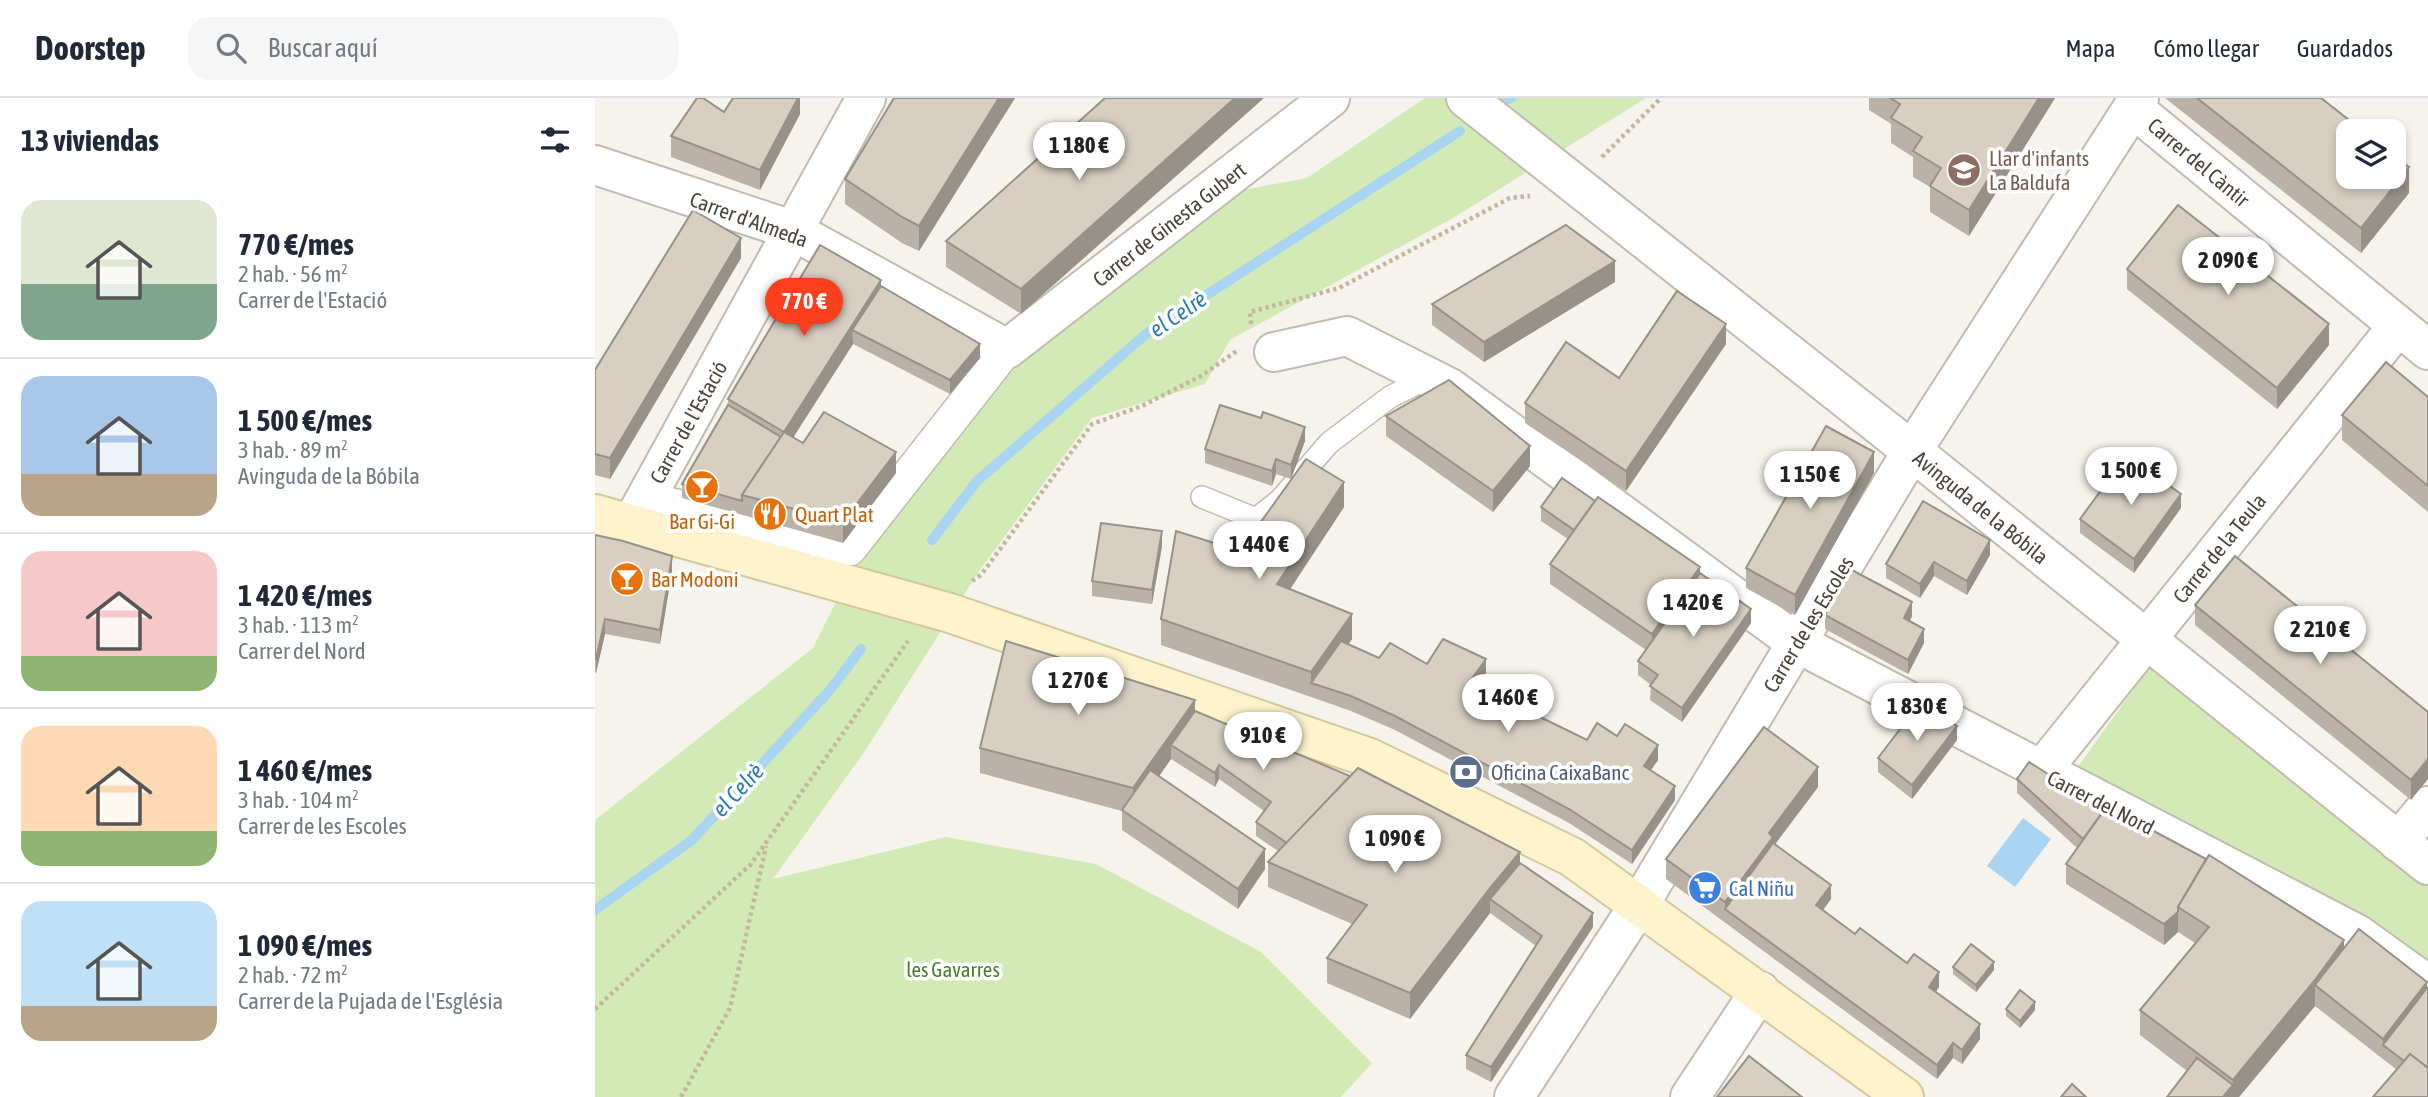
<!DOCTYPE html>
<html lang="es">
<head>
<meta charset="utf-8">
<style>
	:root { --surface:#fff; --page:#f6f6f7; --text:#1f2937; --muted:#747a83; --line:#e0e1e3; --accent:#fc3f1d }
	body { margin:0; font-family:"Asap Condensed",sans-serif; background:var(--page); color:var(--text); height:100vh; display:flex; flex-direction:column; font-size:26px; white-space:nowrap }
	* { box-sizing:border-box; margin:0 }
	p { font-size:23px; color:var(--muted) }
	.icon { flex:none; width:38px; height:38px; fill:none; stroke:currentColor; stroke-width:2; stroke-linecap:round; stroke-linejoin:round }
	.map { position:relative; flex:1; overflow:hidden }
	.side { display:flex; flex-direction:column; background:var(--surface); width:595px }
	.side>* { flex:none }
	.buttons { position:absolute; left:1741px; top:21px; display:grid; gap:14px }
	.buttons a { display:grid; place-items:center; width:70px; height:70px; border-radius:14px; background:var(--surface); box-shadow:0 4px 10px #0003; font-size:35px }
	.price { position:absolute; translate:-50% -60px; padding:0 16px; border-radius:24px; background:#fff; color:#222; font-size:23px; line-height:46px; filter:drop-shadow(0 2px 4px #0008) }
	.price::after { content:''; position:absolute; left:50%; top:42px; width:21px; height:16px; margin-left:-10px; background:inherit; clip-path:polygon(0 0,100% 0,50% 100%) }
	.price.active { background:var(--accent); color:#fff }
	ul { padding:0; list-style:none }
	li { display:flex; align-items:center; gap:21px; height:175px; padding:0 21px }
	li+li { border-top:2px solid var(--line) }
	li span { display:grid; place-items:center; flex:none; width:196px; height:140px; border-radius:21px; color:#555 }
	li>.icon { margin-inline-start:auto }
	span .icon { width:84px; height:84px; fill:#fffc; stroke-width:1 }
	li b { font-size:30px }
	h2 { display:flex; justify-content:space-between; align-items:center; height:84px; padding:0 21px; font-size:30px }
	header { display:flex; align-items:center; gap:42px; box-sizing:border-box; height:98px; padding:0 35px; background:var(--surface); border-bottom:2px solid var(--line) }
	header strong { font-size:33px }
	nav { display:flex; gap:38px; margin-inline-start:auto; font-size:24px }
	.search { width:490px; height:63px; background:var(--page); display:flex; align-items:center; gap:18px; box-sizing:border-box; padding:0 24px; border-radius:21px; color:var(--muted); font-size:26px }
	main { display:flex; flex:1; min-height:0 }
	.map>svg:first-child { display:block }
	.green { fill:#d2eab5 }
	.water { fill:#a9d4f2 }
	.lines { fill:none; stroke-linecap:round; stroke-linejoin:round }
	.stream { stroke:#a9d4f2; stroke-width:10 }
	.service-casing { stroke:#c2bbae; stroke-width:24 }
	.pedestrian-casing { stroke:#c2bbae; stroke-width:35 }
	.minor-casing { stroke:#c2bbae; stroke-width:42 }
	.secondary-casing { stroke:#d6c79b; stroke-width:42 }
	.path { stroke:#c4b79f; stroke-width:4.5; stroke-dasharray:3.5 3.5; stroke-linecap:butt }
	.service { stroke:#fff; stroke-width:21 }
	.pedestrian { stroke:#fff; stroke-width:32 }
	.minor { stroke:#fff; stroke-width:38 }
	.secondary { stroke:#fff3cd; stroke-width:38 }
	.wall { fill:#bab2a6 }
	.shaded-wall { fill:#979187 }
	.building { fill:#d8cfc1; stroke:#979187; stroke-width:2 }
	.labels { text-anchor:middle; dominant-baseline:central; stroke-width:7; stroke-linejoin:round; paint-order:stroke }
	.education-label { font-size:21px; fill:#785e54; stroke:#fff; text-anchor:start }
	.street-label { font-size:21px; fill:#4b4439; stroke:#fff }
	.food-label { font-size:21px; fill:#c56008; stroke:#fff; text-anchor:start }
	.service-label { font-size:21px; fill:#4e5e75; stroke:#fff; text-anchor:start }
	.shop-label { font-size:21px; fill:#366cbe; stroke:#fff; text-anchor:start }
	.park-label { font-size:21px; fill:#4a7f2a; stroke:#fff }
	.water-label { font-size:23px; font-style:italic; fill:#2e7ab2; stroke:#fff }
</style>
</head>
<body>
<header>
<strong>Doorstep</strong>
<div class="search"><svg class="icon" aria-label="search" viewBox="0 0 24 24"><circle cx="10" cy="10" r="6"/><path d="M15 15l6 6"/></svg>Buscar aquí</div>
<nav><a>Mapa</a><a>Cómo llegar</a><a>Guardados</a></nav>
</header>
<main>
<section class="side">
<h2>13 viviendas<svg class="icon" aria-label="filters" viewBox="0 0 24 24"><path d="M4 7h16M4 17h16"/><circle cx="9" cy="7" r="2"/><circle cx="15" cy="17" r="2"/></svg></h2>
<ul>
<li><span style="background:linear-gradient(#dfe7d0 60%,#7fa58c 0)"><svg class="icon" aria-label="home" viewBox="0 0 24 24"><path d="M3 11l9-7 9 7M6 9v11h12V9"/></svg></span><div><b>770 €/mes</b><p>2 hab. · 56 m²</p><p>Carrer de l'Estació</p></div></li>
<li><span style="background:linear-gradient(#a9c7e8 70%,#b9a48a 0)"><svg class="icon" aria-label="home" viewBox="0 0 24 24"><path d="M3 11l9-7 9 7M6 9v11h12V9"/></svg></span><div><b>1 500 €/mes</b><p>3 hab. · 89 m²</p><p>Avinguda de la Bóbila</p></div></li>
<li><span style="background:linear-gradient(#f6c9c9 75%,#8fb573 0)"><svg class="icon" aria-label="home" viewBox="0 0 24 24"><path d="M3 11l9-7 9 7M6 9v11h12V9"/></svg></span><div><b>1 420 €/mes</b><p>3 hab. · 113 m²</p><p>Carrer del Nord</p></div></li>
<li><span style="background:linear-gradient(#ffd9b3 75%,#8fb573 0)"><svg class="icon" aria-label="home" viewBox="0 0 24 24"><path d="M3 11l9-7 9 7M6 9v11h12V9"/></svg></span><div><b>1 460 €/mes</b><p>3 hab. · 104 m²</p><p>Carrer de les Escoles</p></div></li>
<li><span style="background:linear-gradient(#bfe0f5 75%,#b9a48a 0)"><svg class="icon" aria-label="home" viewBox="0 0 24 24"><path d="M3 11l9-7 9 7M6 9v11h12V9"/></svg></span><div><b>1 090 €/mes</b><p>2 hab. · 72 m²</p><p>Carrer de la Pujada de l'Església</p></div></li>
</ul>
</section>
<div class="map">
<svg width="1833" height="999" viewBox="0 0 1833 999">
	<rect width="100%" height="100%" fill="#f6f3ec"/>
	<!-- green -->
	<g class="green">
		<polygon points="830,0 1051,0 858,120 635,242 610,286 497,320 384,473 270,653 178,781 351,739 501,766 666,854 777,965 746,999 0,999 0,722 218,550 271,444 412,275 537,178 622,97 712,80"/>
		<polygon points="1555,568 1833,788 1833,868 1480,673"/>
	</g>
	<!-- water -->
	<polygon class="water" points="1428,720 1456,741 1420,789 1392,768"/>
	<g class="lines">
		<!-- stream -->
		<g class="stream">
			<polyline points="913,1 916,0"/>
			<polyline points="337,442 382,383 551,236 865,33"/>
			<polyline points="0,812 97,742 235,592 266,551"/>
		</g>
		<!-- service casing -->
		<g class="service-casing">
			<polyline id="service" points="607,399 661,421 685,402 734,345 795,299 835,279"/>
		</g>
		<!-- pedestrian casing -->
		<g class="pedestrian-casing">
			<polyline id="pedestrian" points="51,400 255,451 412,251"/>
		</g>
		<!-- minor casing -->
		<g class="minor-casing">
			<g id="minor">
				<polyline points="871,0 1317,353 1833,767"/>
				<polyline points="1538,10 1833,252"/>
				<polyline points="0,67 197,132 412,251 735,0"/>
				<polyline points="679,254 752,238 855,290 1202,545 1762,836 1833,887"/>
				<polyline points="36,427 271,0"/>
				<polyline points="1446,673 1803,228"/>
				<polyline points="1803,744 1833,708"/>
				<polyline points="919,999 1044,807 1317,353 1544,0"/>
				<polyline points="1095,999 1165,893"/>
			</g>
		</g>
		<!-- secondary casing -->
		<g class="secondary-casing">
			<polyline id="secondary" points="0,416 355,515 775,660 977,759 1309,999"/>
		</g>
		<!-- path -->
		<g class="path">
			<polyline points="1007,59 1066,0"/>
			<polyline points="656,226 655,214 744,190 915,100 935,98"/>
			<polyline points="377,483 386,477 497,326 547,308 606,278 643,252"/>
			<polyline points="0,911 156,766 313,543"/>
			<polyline points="86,999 135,910 171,748"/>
		</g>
		<!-- service -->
		<use href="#service" class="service"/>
		<!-- pedestrian -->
		<use href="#pedestrian" class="pedestrian"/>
		<!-- minor -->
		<use href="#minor" class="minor"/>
		<!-- secondary -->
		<use href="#secondary" class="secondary"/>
	</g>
	<!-- wall -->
	<g class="wall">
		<polygon points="205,0 205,16 165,92 76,59 76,38 129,14"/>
		<polygon points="299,0 420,0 324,153 307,145 250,106 250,81"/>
		<polygon points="510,0 426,216 351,169 351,143"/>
		<polygon points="1274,0 1460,0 1374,138 1335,114 1335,89 1318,79 1318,59 1296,45 1296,26 1274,12"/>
		<polygon points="1570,0 1726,0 1814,95 1766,155"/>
		<polygon points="146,160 15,381 0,377 0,272"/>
		<polygon points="1532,171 1734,247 1682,311 1532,191"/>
		<polygon points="1020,184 889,264 837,227 837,206"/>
		<polygon points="286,188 385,260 355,296 258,246 198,339 208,345 301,375 248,445 87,400 87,386 133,307 133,301"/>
		<polygon points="1131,246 1031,393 930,325 930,305 1024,280"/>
		<polygon points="1833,299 1833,414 1747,342 1747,317"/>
		<polygon points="791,318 935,368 898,414 791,338"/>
		<polygon points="710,343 696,381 681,376 677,388 610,365 610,351"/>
		<polygon points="1279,375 1200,517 1151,490 1151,470"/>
		<polygon points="1000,403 1105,475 1156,525 1087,624 1055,602 1056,587 1043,577 1043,563 1051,552 955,486 955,466 973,441 946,423 946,409"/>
		<polygon points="749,409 695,491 757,541 753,547 784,560 891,575 883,586 941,617 992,642 1022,638 1063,662 1056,672 1080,702 1037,766 974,725 800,632 756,613 716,599 566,547 566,521 645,453"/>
		<polygon points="1586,410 1539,475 1485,435 1485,421"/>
		<polygon points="0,437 77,473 65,546 10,536 1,575 0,575"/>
		<polygon points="567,448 557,506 497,498 497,483"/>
		<polygon points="1395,457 1372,497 1339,478 1325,500 1291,480 1291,466"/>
		<polygon points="1600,507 1833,614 1816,702 1600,527"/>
		<polygon points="1230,517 1317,518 1315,523 1329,545 1313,576 1230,531"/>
		<polygon points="600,613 925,765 998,829 896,984 871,971 871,957 941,848 895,815 815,921 732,885 732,860 757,826 673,789 673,764 683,753 661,738 661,724 669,713 624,681 620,689 576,661 564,678 670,771 643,811 527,732 527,713 385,675 385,650"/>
		<polygon points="1362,642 1317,701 1283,674 1283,660"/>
		<polygon points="1422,681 1509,712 1749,850 1832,890 1833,999 1802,972 1720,908 1644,999 1572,999 1592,973 1545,937 1545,912 1600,845 1583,834 1569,847 1471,786 1471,766 1482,750 1422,695"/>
		<polygon points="1223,689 1180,746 1236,801 1228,812 1260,836 1344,889 1341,894 1385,941 1367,966 1358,960 1342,981 1071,781 1071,761"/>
		<polygon points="1358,869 1399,872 1381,894 1358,876"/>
		<polygon points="1411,911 1440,912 1425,930 1411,918"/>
	</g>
	<!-- shaded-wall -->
	<g class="shaded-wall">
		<polygon points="203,0 205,0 205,16 165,92 165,72"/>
		<polygon points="404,0 420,0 324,153 324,128"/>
		<polygon points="640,0 669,0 426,216 426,191"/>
		<polygon points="1444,0 1460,0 1374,138 1374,112"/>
		<polygon points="1814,69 1814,95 1766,155 1766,130"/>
		<polygon points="146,140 146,160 15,381 15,360"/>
		<polygon points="1020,163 1020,184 889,264 889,244"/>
		<polygon points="286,182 286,203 257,232 258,246 189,354 189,334"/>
		<polygon points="1131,226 1131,246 1031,393 1031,373"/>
		<polygon points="1734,226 1734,247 1682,311 1682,290"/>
		<polygon points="385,246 385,260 355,296 355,282"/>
		<polygon points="710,329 710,343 696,381 696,367"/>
		<polygon points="935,348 935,368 898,414 898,393"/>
		<polygon points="301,354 301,375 248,445 248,424"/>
		<polygon points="1279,354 1279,375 1200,517 1200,497"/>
		<polygon points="681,361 681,376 677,388 677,373"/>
		<polygon points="749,384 749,409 682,511 682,486"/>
		<polygon points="1586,396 1586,410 1539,475 1539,461"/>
		<polygon points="567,433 567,448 557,506 557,492"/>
		<polygon points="1395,442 1395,457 1372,497 1372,483"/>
		<polygon points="77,458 77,473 65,546 65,532"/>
		<polygon points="1339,464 1339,478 1325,500 1325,486"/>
		<polygon points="1105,469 1105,490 1057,557 1057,536"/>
		<polygon points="1317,504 1317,518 1309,534 1309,520"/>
		<polygon points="1156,511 1156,525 1087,624 1087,610"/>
		<polygon points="757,516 757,541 724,588 716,585 716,574"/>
		<polygon points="10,521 10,536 1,575 1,561"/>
		<polygon points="1329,531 1329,545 1313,576 1313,562"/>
		<polygon points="891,561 891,575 876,596 876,582"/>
		<polygon points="600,602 600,627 576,647 576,661 538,716 538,690"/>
		<polygon points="1362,628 1362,642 1317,701 1317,687"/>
		<polygon points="1063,647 1063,662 1049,682 1049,668"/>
		<polygon points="1833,661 1833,681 1816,702 1816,682"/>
		<polygon points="624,667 624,681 620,689 620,675"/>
		<polygon points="1223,669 1223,689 1178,749 1130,811 1130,804 1174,735"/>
		<polygon points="1080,688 1080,702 1037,766 1037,752"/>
		<polygon points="670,751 670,771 643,811 643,791"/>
		<polygon points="925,754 925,780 895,801 895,815 815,921 815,895 895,790"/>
		<polygon points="1236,787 1236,801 1221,821 1221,807"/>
		<polygon points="1583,814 1583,834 1569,847 1569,826"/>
		<polygon points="998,815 998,829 896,984 896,969"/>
		<polygon points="1749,842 1749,867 1720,887 1720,908 1644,999 1638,999 1638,982"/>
		<polygon points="1399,864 1399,872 1381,894 1381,887"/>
		<polygon points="1344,874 1344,889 1334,903 1334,889"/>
		<polygon points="1832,884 1832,905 1788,947 1788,941"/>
		<polygon points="1440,904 1440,912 1425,930 1425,923"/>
		<polygon points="1385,926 1385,941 1367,966 1367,952"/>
		<polygon points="1358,945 1358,960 1342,981 1342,967"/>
		<polygon points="1638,987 1638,999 1628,999"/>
	</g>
	<!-- building -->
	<g class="building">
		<polygon points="102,0 108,0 129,14 138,0 203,0 165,72 76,38"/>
		<polygon points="299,0 404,0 324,128 307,119 250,81"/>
		<polygon points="510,0 640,0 426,191 351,143"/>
		<polygon points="1295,0 1444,0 1374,112 1335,88 1346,70 1318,53 1327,39 1296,20 1305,6"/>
		<polygon points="1602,0 1726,0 1768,33 1754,33 1754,79 1799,79 1799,58 1814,69 1766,130"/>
		<polygon points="1583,107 1734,226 1682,290 1532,171"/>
		<polygon points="98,112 146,140 15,360 0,356 0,272"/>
		<polygon points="971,127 1020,163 889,244 837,206"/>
		<polygon points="225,147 286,182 189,334 133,301"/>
		<polygon points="286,188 385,246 355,282 257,232"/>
		<polygon points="1082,193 1131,226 1031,373 930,305 971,244 1024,280"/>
		<polygon points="1791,264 1833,299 1833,388 1747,317"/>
		<polygon points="854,282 935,348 898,393 791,318"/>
		<polygon points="133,307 186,339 147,397 147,403 87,386"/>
		<polygon points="625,307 666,320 668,314 710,329 696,367 681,361 677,373 610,351"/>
		<polygon points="229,314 301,354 248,424 147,397 189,334 208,345"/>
		<polygon points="1231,328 1279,354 1200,497 1151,470"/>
		<polygon points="1532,357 1586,396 1539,461 1485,421"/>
		<polygon points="711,361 749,384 682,486 757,516 716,574 566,521 581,433 645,453"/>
		<polygon points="967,380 1000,403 979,432 946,409"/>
		<polygon points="1003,399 1105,469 1057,536 955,466"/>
		<polygon points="1328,403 1395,442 1372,483 1339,464 1325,486 1291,466"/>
		<polygon points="506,425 567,433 557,492 497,483"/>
		<polygon points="0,437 28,443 77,458 65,532 10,521 1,561 0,561"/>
		<polygon points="1640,458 1833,614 1833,661 1816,682 1600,507"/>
		<polygon points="1255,471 1317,504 1309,520 1329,531 1313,562 1230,517"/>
		<polygon points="1105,475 1156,511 1087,610 1055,588 1063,577 1043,563"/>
		<polygon points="848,541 891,561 876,582 941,617 992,642 1002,625 1022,638 1030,626 1063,647 1049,668 1080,688 1037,752 974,711 800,618 756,598 716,585 746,543 784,560 795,545 832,566"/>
		<polygon points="411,543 600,602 538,690 385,650"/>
		<polygon points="1325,605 1362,628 1317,687 1283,660"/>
		<polygon points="600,613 755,678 692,745 661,724 676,704 624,667 620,675 576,647"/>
		<polygon points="1169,629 1223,669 1174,735 1178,739 1130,804 1071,761"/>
		<polygon points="1434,664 1509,712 1488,741 1422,681"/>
		<polygon points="763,670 925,754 895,790 815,895 732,860 772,807 673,764"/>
		<polygon points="555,672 670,751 643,791 527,712"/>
		<polygon points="1512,708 1611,761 1583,809 1583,814 1569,826 1471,766"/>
		<polygon points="1178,745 1236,787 1221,807 1260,836 1265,830 1312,865 1319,856 1344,874 1334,889 1385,926 1367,952 1358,945 1342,967 1130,811"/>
		<polygon points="1614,757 1749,842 1720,882 1638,982 1545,912 1614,829 1583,809"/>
		<polygon points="925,765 998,815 896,969 871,957 947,838 895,801"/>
		<polygon points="1764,831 1832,884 1788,941 1720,887"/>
		<polygon points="1376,846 1399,864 1381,887 1358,869"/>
		<polygon points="1832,890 1833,891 1833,970 1815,956 1809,963 1788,947"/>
		<polygon points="1425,892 1440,904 1425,923 1411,911"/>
		<polygon points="1815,956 1833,970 1833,999 1778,999"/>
		<polygon points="1154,958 1207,999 1122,999"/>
		<polygon points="1602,960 1638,987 1628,999 1572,999"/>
		<polygon points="1477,986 1491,999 1466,999"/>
	</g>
	<!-- icons -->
	<defs>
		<g id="school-disc" transform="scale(1.75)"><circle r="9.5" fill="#8d6e63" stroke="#fff"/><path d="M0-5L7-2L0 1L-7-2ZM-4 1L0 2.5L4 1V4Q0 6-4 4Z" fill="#fff"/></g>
		<g id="bar-disc" transform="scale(1.75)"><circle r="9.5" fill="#e8710a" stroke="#fff"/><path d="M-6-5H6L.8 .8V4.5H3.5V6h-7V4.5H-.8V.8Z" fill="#fff"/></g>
		<g id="restaurant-disc" transform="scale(1.75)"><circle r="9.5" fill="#e8710a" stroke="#fff"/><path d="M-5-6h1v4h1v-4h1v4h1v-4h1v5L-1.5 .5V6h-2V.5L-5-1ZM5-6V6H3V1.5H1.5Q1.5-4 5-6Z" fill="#fff"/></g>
		<g id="bank-disc" transform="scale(1.75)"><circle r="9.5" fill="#5c6f8a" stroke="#fff"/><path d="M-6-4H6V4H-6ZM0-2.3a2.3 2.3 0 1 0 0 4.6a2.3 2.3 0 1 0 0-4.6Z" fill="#fff"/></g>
		<g id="supermarket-disc" transform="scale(1.75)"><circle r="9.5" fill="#3f7fe0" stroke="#fff"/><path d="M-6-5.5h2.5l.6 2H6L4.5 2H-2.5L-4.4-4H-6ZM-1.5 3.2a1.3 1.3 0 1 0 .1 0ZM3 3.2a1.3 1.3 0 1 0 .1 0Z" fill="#fff"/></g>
	</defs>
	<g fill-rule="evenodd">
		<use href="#school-disc" x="1369" y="72"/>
		<use href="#bar-disc" x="107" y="389"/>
		<use href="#restaurant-disc" x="175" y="416"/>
		<use href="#bar-disc" x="32" y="481"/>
		<use href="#bank-disc" x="871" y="674"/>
		<use href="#supermarket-disc" x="1110" y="790"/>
	</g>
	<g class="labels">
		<!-- education labels -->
		<g class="education-label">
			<text x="1394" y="60">Llar d'infants<tspan x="1394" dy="24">La Baldufa</tspan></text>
		</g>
		<!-- street labels -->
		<g class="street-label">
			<text transform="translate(1604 64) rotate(40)">Carrer del Càntir</text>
			<text transform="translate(154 121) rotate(20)">Carrer d'Almeda</text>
			<text transform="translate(574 126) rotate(-38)">Carrer de Ginesta Gubert</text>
			<text transform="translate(93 324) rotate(-61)">Carrer de l'Estació</text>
			<text transform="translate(1386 409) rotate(39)">Avinguda de la Bóbila</text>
			<text transform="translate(1624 450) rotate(-51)">Carrer de la Teula</text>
			<text transform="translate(1213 526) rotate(-59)">Carrer de les Escoles</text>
			<text transform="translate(1506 704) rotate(27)">Carrer del Nord</text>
		</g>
		<!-- food labels -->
		<g class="food-label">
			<text x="200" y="416">Quart Plat</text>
			<text x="107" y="423" text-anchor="middle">Bar Gi-Gi</text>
			<text x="56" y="481">Bar Modoni</text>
		</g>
		<!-- service labels -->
		<g class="service-label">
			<text x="896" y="674">Oficina CaixaBanc</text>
		</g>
		<!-- shop labels -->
		<g class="shop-label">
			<text x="1134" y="790">Cal Niñu</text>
		</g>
		<!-- park labels -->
		<g class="park-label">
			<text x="358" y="871">les Gavarres</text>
		</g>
		<!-- water labels -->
		<g class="water-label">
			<text transform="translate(583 216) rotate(-34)">el Celrè</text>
			<text transform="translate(143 692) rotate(-47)">el Celrè</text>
		</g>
	</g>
</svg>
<div class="buttons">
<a><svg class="icon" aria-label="layers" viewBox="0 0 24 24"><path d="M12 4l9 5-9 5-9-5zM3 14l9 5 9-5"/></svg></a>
</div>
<b class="price" style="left:484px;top:84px">1 180 €</b>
<b class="price" style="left:1633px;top:199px">2 090 €</b>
<b class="price active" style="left:209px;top:240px">770 €</b>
<b class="price" style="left:1536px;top:409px">1 500 €</b>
<b class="price" style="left:1215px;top:413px">1 150 €</b>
<b class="price" style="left:664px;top:483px">1 440 €</b>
<b class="price" style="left:1098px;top:541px">1 420 €</b>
<b class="price" style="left:1725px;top:568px">2 210 €</b>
<b class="price" style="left:483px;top:619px">1 270 €</b>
<b class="price" style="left:913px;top:636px">1 460 €</b>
<b class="price" style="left:1322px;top:645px">1 830 €</b>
<b class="price" style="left:668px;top:674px">910 €</b>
<b class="price" style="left:800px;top:777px">1 090 €</b>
</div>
</main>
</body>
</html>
